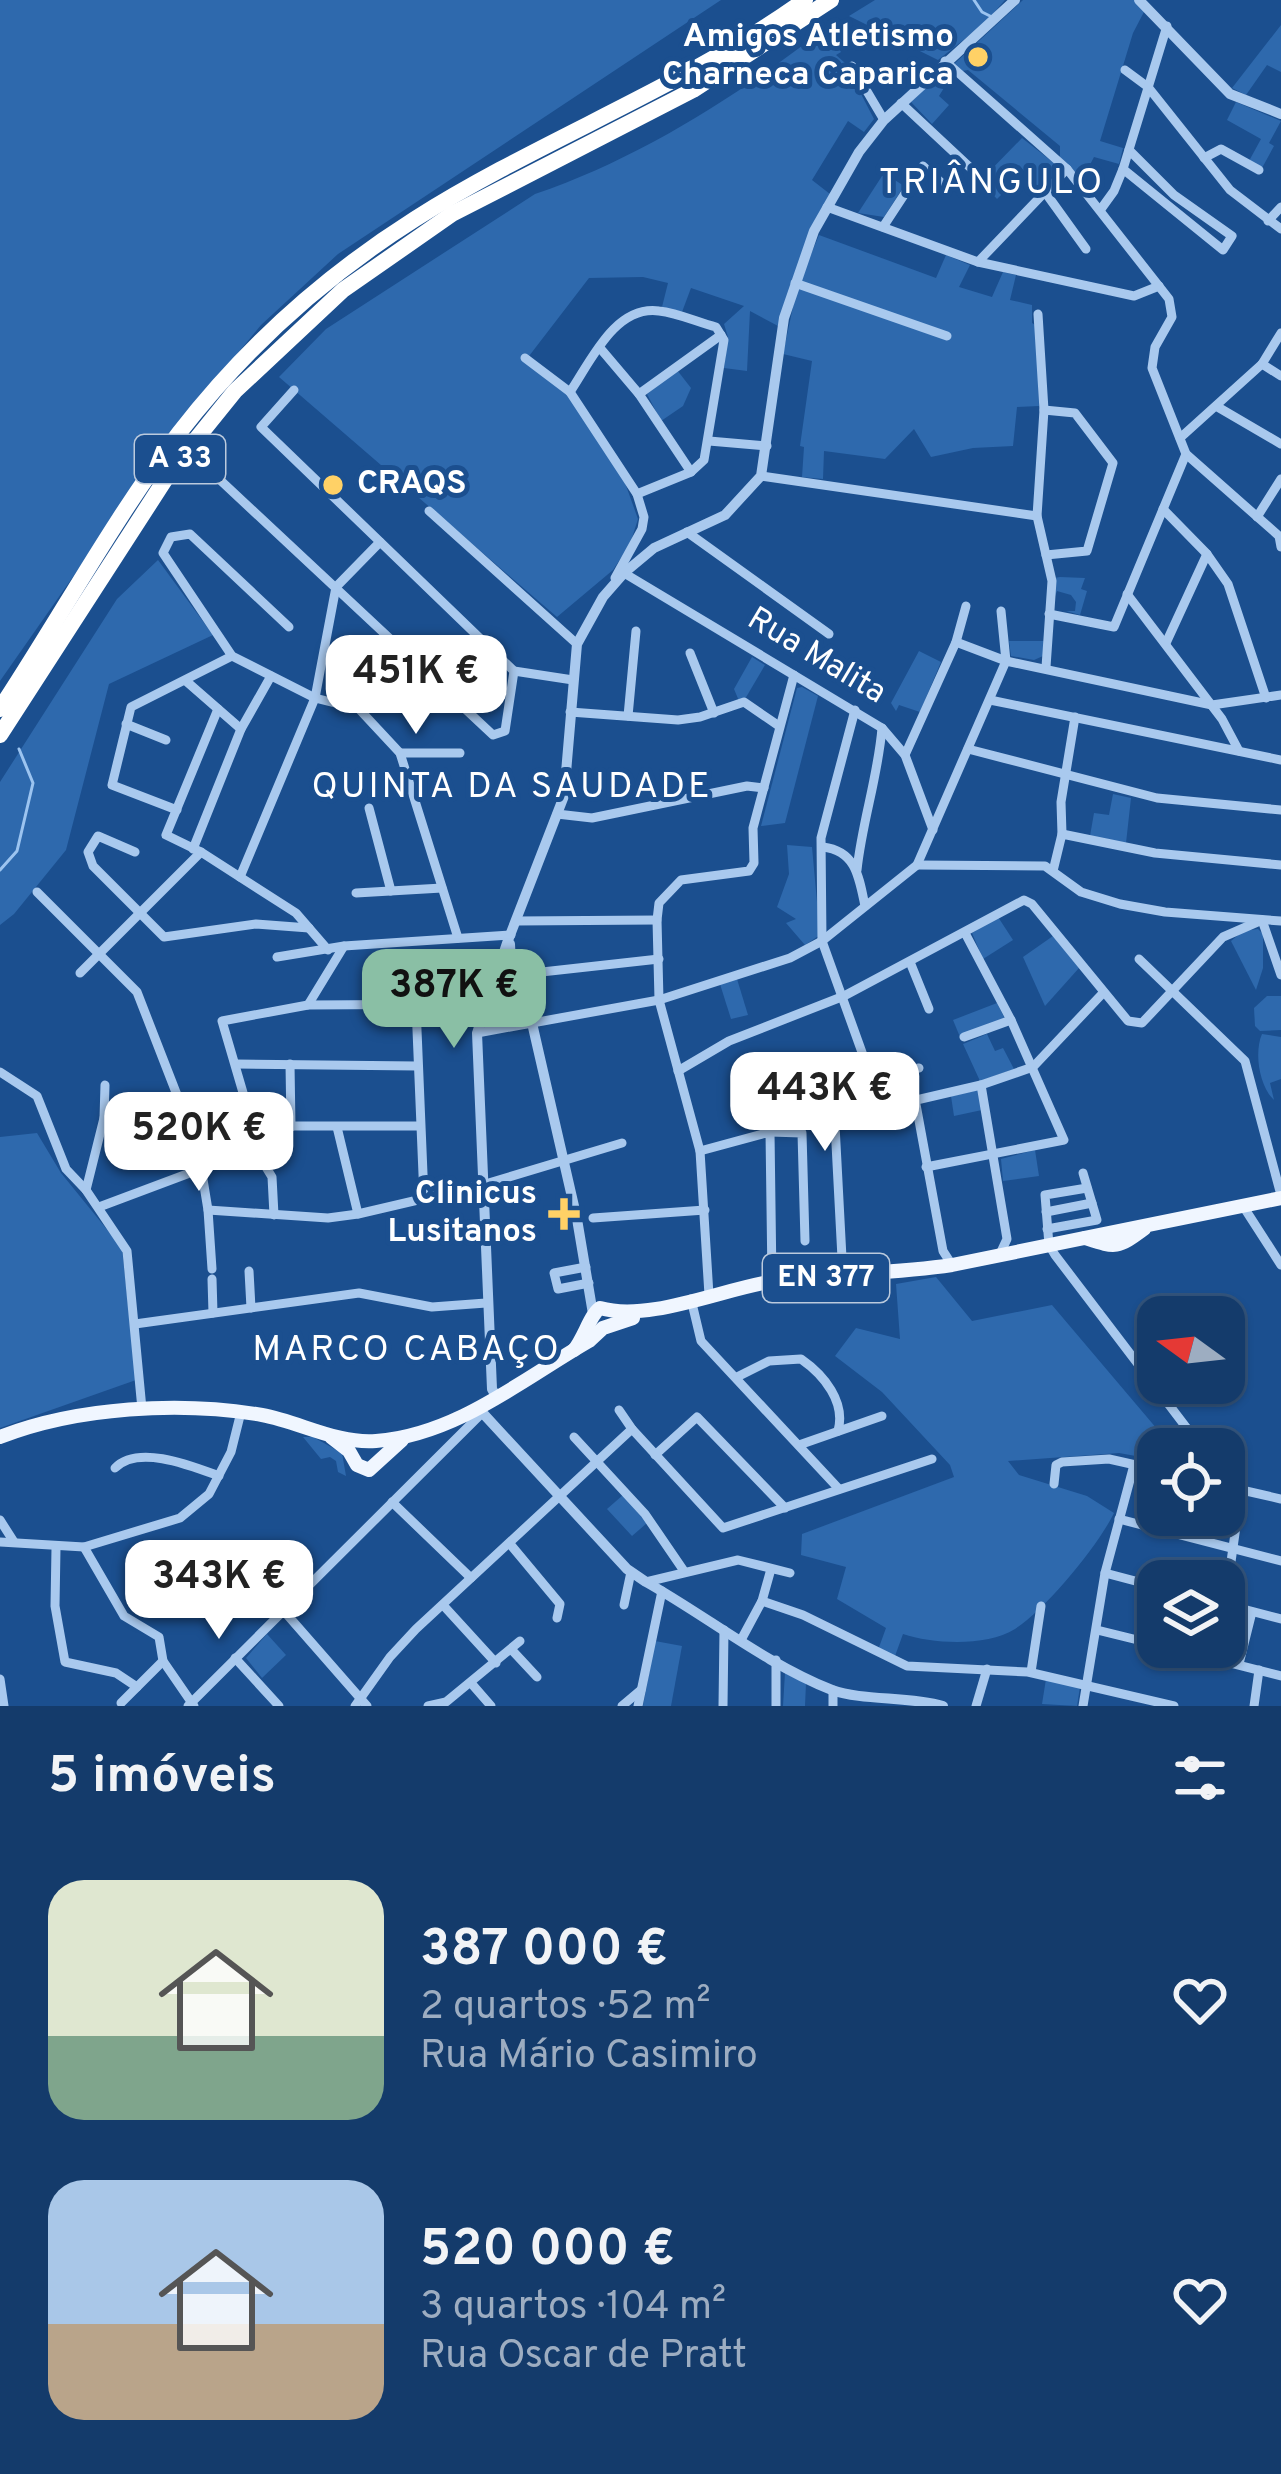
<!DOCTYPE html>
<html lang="pt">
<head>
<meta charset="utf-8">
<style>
	:root { --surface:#143b6b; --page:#214673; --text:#f1f3f6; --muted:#9dadc1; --line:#33557e; --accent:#8abfa5 }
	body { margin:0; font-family:Overpass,sans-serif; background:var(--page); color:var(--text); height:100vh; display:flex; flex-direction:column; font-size:45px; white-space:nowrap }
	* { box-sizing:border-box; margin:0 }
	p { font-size:39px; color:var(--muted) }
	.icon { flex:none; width:66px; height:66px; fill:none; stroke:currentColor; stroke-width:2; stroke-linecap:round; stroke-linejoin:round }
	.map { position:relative; height:1706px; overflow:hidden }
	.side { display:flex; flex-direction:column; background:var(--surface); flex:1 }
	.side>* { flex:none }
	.needle { width:78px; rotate:285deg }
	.controls { position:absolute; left:1137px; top:1296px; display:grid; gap:24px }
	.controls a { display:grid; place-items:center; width:108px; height:108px; border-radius:24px; background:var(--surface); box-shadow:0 3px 9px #0004,0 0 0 3px var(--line); font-size:60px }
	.price { position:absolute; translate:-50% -102px; padding:0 27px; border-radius:24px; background:#fff; color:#222; font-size:39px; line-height:78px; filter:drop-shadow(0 3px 6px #0008) }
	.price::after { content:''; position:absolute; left:50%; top:72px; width:36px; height:27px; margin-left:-18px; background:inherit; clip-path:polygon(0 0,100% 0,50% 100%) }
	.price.on { background:var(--accent); color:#111 }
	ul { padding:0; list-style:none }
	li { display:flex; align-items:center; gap:36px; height:300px; padding:0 48px }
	li span { display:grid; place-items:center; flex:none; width:336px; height:240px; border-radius:36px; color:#555 }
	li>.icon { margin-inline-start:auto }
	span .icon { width:144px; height:144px; fill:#fffc; stroke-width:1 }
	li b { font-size:51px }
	h2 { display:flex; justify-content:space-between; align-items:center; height:144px; padding:0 48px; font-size:51px }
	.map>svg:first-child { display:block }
	.green { fill:#2e69ad }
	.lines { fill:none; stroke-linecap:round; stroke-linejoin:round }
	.stream { stroke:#9cc4f0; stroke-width:3 }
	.minor { stroke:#a9c9ee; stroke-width:9 }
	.tertiary { stroke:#a9c9ee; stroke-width:10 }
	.primary { stroke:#f0f6ff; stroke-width:14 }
	.motorway { stroke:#fff; stroke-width:16 }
	.poi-dot { fill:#ffd166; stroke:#1b4f8f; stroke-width:4.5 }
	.labels { text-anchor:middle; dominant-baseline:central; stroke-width:10; stroke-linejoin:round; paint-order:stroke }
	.shield { fill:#1b4f8f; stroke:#bbcadd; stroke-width:3 }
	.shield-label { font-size:30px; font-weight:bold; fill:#fff }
	.poi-label { font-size:33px; font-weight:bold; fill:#fff; stroke:#1b4f8f; text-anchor:end }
	.street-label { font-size:33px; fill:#fff; stroke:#1b4f8f }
	.neighbourhood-label { font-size:36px; letter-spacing:3px; fill:#fff; stroke:#1b4f8f }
</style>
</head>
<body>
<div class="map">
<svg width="1281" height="1706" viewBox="0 0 1281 1706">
	<rect width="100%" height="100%" fill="#1b4f8f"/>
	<!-- green -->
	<g class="green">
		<polygon points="0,0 721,0 338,254 261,325 182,421 0,681"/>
		<polygon points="875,0 1005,0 985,23 938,60 849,16"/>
		<polygon points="1023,0 1134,0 1145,10 1133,33 1100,141 1123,148 1119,164 1094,157 1082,180 1079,178 1060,158 1060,146 968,70 962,71 954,64"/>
		<polygon points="1281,25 1281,72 1267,65 1246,95 1232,88"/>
		<path d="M826,28L841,52L836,55L845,63L874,119L864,132L848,121L812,180L830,194L778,326L750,311L747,371L724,368L728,337L724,324L744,306L691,288L682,312L662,307L668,283L643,277L589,278L526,360L567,392L624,480L638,519L630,544L613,570L557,617L279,377L326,329L535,194C641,158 738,95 826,28Z"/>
		<polygon points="948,72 955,79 947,83 939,96 949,105 932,124 911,102 939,74"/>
		<polygon points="1236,102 1281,121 1269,143 1274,146 1262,168 1249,161 1261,139 1227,120"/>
		<polygon points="1022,138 1054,163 1057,171 1040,191 1019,165 1015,170 1020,176 997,199 980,181"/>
		<polygon points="884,173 904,186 884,217 858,213"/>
		<polygon points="819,235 936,278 946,255 970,265 959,287 992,297 1003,272 1016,275 1010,300 1032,305 1032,323 1037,326 1039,406 1017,407 1013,446 973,448 931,457 914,429 885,459 824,451 823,479 802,477 804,447 800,446 812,361 783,354 797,288"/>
		<polygon points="677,370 691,388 683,406 661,421 647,394"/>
		<polygon points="158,560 213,635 109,684 66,850 14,914 0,925 0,782 117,599"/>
		<polygon points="1060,577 1085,578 1081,589 1087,591 1080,615 1066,611 1075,611 1076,602 1071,595 1057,591 1054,599 1054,578"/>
		<polygon points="1009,641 1044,641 1043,656 1034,660 1011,656"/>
		<polygon points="919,651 941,662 920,712 899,705 896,711 891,703"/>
		<polygon points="752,657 765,665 745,699 739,701 734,689"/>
		<polygon points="802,687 818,696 785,823 761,826 797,688"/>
		<polygon points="1113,794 1131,798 1126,843 1090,836 1094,813 1109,815"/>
		<polygon points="787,845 812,847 820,935 805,945 786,923 796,919 777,907 789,874"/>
		<polygon points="998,917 1013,940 983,959 972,933"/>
		<polygon points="1258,929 1263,934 1263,968 1256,990 1231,941 1243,931"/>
		<polygon points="1053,936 1079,968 1045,1006 1023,957"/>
		<polygon points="737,979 748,1015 731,1019 720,984"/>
		<polygon points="1267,996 1281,996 1281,1030 1260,1031 1255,1026 1254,1008"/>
		<polygon points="997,1003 1005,1019 960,1037 953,1020"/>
		<polygon points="987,1034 995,1051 1003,1048 1014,1069 980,1081 963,1044"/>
		<path d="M1262,1034L1281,1037V1079L1270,1083L1274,1100C1259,1086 1254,1052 1262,1034Z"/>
		<polygon points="978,1090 982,1110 954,1116 951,1096"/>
		<polygon points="37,1133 61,1173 122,1248 136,1380 0,1428 0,1137"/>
		<polygon points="1035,1150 1039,1176 1003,1181 1001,1159"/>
		<path d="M936,1277L972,1321L1052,1305L1174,1449H1158V1460L1119,1453L1008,1461L1019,1475L1087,1496L1114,1513C1098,1546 1046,1609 1015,1629C986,1647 933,1644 903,1634L895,1656L878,1650L886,1628L837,1599L846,1567L801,1555L802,1534L954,1477L950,1465L882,1392L835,1356L856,1328L900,1339L896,1284Z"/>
		<polygon points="303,1437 313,1437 342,1453 346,1476 338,1472 336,1461 330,1457 321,1459"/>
		<polygon points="623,1495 647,1523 632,1536 607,1509"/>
		<polygon points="267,1634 286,1655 262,1678 246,1658"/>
		<polygon points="655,1641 682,1646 671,1706 643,1706"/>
		<polygon points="785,1673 806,1683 805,1706 783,1706"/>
		<polygon points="1046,1679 1080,1687 1077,1706 1042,1704"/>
	</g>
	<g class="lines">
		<!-- stream -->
		<g class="stream">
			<polyline points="974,0 982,12 990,16"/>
			<polyline points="0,870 17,851 33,783 19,749"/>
		</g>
		<!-- minor -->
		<g class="minor">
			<polyline points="945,61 1067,169 1169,299 1172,317 1155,347 1152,368 1186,454 1279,536 1281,547"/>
			<polyline points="852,66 884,120"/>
			<polyline points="1125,70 1148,87 1230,190 1281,229"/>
			<polyline points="901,103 976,173"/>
			<polyline points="1204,158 1221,149 1259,170"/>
			<polyline points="1123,169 1223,250 1232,236 1174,195 1129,150"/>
			<polyline points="1045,192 1086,249"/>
			<polyline points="827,207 978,262 1134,296 1159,286"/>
			<polyline points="1101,209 1114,191 1123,169 1167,26"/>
			<polyline points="1268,221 1281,207"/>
			<polyline points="883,227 923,166 945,186"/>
			<polyline points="978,262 1067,169"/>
			<polyline points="795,283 947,336"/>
			<polyline points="1038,314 1044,410 1037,516 1052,581 1046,667"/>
			<polyline points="600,348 639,394 691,472"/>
			<polyline points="525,358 570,392 637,494 644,517 642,529 615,578"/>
			<polyline points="1262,364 1281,376"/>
			<polyline points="294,390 261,427 514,671 573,680"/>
			<path d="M570,392C591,361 615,305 659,311C678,313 697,322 716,327L724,340L704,460L691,472L637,494"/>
			<polyline points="639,394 721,335"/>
			<polyline points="1216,406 1281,444"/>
			<polyline points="1044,410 1075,413 1113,463 1087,551 1046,555"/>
			<polyline points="1180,438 1262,364 1281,333"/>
			<polyline points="709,441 767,446"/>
			<polyline points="761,476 1037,516"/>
			<polyline points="219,479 493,735 505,731 514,671"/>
			<polyline points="1163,509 1207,554 1228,584 1266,698"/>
			<polyline points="429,511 577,644"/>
			<polyline points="1257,517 1281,479"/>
			<polyline points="687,532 829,634"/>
			<polyline points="624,573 882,728 905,755 933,830"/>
			<polyline points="1127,594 1222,719 1239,751"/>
			<polyline points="1049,614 1114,627 1186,454"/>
			<polyline points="289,627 190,534 171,537 163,553 232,656 315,698 359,709 400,753 458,938"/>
			<polyline points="956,642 1006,661 1212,705 1281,695"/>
			<polyline points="1166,643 1207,554"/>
			<polyline points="690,653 714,713"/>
			<polyline points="186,681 241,729"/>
			<polyline points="990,700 1281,760"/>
			<polyline points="218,709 166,835 201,852 296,913 328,950"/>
			<polyline points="855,710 821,838 822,941 882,1108"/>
			<polyline points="570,712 678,720 700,717 744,702 779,726"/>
			<polyline points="628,716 636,631"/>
			<polyline points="126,724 166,740"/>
			<polyline points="968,749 1157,798 1281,810"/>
			<polyline points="400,753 460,753"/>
			<polyline points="905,755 956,642 966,606"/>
			<polyline points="369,808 391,891"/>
			<polyline points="177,810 112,785 131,707 232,656"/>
			<polyline points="557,814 592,818 747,786 764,788"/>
			<polyline points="1062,834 1061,802 1075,717"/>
			<path d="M823,847C856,851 859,877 865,906"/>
			<polyline points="193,849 241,729 271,676"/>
			<polyline points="135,852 98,836 88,852 93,866 164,937 256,924 309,928"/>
			<polyline points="917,865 1045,866 1081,892 1120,904 1165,912 1281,921"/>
			<path d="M857,870C862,822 878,777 882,728"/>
			<polyline points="1053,871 1062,834 1155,853 1281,865"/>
			<polyline points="240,877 315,698 336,587 380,542"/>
			<polyline points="37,892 137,992 198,1149 208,1210 212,1269"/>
			<polyline points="356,893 442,888"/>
			<polyline points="516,921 657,920"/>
			<polyline points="277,957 344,946 511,935"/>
			<polyline points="1139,959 1245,1061 1281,1195"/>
			<polyline points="910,962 929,1009"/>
			<polyline points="80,973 201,852"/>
			<polyline points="496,977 659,959"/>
			<polyline points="308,1005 344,946"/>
			<polyline points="416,1006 424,1198"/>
			<polyline points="477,1033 659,1000 790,958 822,941 917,865 1006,661 1001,611"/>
			<polyline points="964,1037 1011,1020"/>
			<polyline points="236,1064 417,1066"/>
			<polyline points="290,1064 291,1127"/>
			<polyline points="678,1071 729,1041 844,996 1024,900 1032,904 1128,1021 1142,1023 1223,937 1262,920 1281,975"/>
			<polyline points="0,1072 37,1096 66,1169 86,1190 127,1251 142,1409"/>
			<polyline points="872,1078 919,1068"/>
			<polyline points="981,1085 1007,1239 1000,1254"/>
			<polyline points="753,1088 868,1066"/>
			<polyline points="244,1096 222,1021 308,1005 487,1004"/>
			<polyline points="915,1099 943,1251 952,1265"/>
			<polyline points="104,1118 185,1118"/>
			<polyline points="337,1127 358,1214"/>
			<polyline points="770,1132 802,1133 805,1241"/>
			<polyline points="250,1141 272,1177 274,1215"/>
			<polyline points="700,1151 770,1132 772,1281"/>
			<polyline points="926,1167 1064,1140 1011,1020 965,933"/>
			<polyline points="1087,1188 1045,1195 1049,1245 1055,1255 1192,1435 1195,1449"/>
			<polyline points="86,1190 104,1118 105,1085"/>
			<polyline points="1243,1206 1281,1265"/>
			<polyline points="99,1207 203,1168 275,1126 418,1126"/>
			<polyline points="208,1210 328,1218 358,1214 482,1185 622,1143"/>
			<polyline points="1046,1212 1092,1203"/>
			<polyline points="593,1218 705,1210"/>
			<polyline points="1047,1229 1097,1220 1083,1173"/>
			<polyline points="586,1267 554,1273 558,1289 589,1283"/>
			<polyline points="249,1271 251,1308"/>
			<polyline points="843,1277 835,1125 882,1108 981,1085 1033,1067 1103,993"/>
			<polyline points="212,1279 213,1313"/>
			<polyline points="709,1295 700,1151 659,1000 657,920 659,903 681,880 749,871 754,863 753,828 794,675"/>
			<polyline points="691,1299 701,1341 839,1489"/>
			<polyline points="135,1324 359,1293 432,1307 486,1303"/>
			<path d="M737,1377L769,1361L801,1359C824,1375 846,1402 838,1431"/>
			<polyline points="619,1410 632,1429"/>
			<polyline points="574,1437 645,1514 684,1571"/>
			<polyline points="799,1445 882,1416"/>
			<polyline points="655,1455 697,1417 785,1508"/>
			<path d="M115,1468C138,1444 192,1466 219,1476"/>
			<polyline points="1054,1484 1056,1465 1062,1462 1109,1459 1158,1470"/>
			<polyline points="1224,1486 1281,1499"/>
			<polyline points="392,1502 471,1578"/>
			<polyline points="1119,1519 1281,1561"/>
			<polyline points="0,1520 14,1542"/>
			<polyline points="0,1542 84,1547 180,1518 209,1494 231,1452 241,1412"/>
			<polyline points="510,1544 560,1604 557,1618"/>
			<polyline points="84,1547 124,1616 159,1637 163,1661 194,1706"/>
			<polyline points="56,1548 55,1606 65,1662 116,1673 137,1687"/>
			<polyline points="1105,1573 1158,1587"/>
			<polyline points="646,1582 738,1560 790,1573"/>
			<polyline points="762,1601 803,1615 907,1666 1028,1672 1174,1706"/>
			<polyline points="1224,1604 1281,1619"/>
			<polyline points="1225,1604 1241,1491"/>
			<polyline points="443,1605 496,1663"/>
			<polyline points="624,1605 631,1572"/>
			<polyline points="283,1610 367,1706"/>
			<polyline points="1097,1630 1158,1645"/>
			<polyline points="741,1640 762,1601 771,1569"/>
			<polyline points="1167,1647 1281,1676"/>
			<polyline points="511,1649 537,1677"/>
			<polyline points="235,1658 279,1706"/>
			<polyline points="776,1660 776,1706"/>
			<polyline points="1239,1664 1252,1612"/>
			<polyline points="1031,1672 1041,1606"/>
			<polyline points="0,1679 4,1706"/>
			<polyline points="471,1683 491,1706"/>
			<polyline points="121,1703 163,1661"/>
			<polyline points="188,1706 481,1414"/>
			<polyline points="355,1706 390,1657 416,1629 632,1429 723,1528 932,1459"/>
			<polyline points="428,1706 446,1702 520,1641"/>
			<polyline points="622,1706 641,1690"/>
			<polyline points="638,1706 662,1591"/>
			<polyline points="723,1706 724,1630"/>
			<polyline points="833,1706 833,1690"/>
			<polyline points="976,1706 987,1669"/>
			<polyline points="1083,1706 1105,1573 1134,1465"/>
			<polyline points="1254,1706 1259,1670"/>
		</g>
		<!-- tertiary -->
		<g class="tertiary">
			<polyline points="1139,0 1230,94 1281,114"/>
			<polyline points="510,944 511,964 532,1023 577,1219 593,1314"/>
			<polyline points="497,1398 492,1389 477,1033 507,943 564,796 577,644 603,597 624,573 654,548 725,515 761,476 784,318 814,231 859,152 884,120 1015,0"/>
			<path d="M479,1409L627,1569L646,1582C708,1617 766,1664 832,1690C863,1701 908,1696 943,1706"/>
		</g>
		<!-- primary -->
		<g class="primary">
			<path d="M1085,1238C1116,1248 1117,1249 1144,1229"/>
			<path d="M574,1350C584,1338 590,1315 600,1308C649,1322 722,1289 774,1281C833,1273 893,1274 952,1265L1281,1198"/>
			<path d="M0,1437C77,1407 180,1401 262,1415C300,1422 337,1444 376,1441C456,1435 523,1379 589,1341L603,1328L633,1318"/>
			<polyline points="331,1437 349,1451 357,1465 369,1470 402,1440"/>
		</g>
		<!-- motorway -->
		<g class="motorway">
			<path d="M0,709C60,618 113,520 179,433C244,349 325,276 415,219C541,139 683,88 805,0"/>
			<polyline points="0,735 172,469 235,391 343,290 452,214 693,90 831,0"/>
		</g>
	</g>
	<!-- markers -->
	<g class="poi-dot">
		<circle cx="978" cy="57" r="12"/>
		<circle cx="333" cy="485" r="12"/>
		<path d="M558 1196h12v12h12v12h-12v12h-12v-12h-12v-12h12z"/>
	</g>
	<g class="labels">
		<!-- shield labels -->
		<g class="shield">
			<rect x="135" y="435" width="90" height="48" rx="9"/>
			<rect x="763" y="1254" width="126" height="48" rx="9"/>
		</g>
		<g class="shield-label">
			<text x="180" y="459">A 33</text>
			<text x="826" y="1278">EN 377</text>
		</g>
		<!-- poi labels -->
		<g class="poi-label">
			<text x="954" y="38">Amigos Atletismo<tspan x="954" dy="38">Charneca Caparica</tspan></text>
			<text x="357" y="485" text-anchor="start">CRAQS</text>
			<text x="537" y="1195">Clinicus<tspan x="537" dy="38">Lusitanos</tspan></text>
		</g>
		<!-- street labels -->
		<g class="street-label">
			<text transform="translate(816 657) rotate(31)">Rua Malita</text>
		</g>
		<!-- neighbourhood labels -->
		<g class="neighbourhood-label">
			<text x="992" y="184">TRIÂNGULO</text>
			<text x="512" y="788">QUINTA DA SAUDADE</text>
			<text x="407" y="1351">MARCO CABAÇO</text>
		</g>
	</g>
</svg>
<div class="controls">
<a><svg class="needle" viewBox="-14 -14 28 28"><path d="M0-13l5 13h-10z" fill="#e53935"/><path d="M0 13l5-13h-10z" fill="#9dadc1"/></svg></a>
<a><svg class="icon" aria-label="locate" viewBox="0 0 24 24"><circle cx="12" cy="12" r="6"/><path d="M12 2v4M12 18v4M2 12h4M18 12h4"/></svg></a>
<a><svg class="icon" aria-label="layers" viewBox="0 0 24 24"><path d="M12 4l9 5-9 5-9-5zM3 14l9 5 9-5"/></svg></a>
</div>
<b class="price" style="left:416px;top:737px">451K €</b>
<b class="price on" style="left:454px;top:1051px">387K €</b>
<b class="price" style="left:825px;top:1154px">443K €</b>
<b class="price" style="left:199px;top:1194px">520K €</b>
<b class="price" style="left:219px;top:1642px">343K €</b>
</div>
<section class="side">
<h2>5 imóveis<svg class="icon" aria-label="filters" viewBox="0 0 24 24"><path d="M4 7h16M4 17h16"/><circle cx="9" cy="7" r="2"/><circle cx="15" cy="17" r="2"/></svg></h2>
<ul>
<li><span style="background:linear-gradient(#dfe7d0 65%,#7fa58c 0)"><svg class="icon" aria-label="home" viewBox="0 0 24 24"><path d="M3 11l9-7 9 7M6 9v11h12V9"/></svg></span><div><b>387 000 €</b><p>2 quartos · 52 m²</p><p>Rua Mário Casimiro</p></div><svg class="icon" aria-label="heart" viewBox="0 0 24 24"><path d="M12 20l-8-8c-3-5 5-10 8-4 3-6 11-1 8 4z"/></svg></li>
<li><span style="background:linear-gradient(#a9c7e8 60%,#b9a48a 0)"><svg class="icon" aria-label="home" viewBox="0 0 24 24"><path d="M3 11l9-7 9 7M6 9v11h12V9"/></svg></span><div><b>520 000 €</b><p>3 quartos · 104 m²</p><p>Rua Oscar de Pratt</p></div><svg class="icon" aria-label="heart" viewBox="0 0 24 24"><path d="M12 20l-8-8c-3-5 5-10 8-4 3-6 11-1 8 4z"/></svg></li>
</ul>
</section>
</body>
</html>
